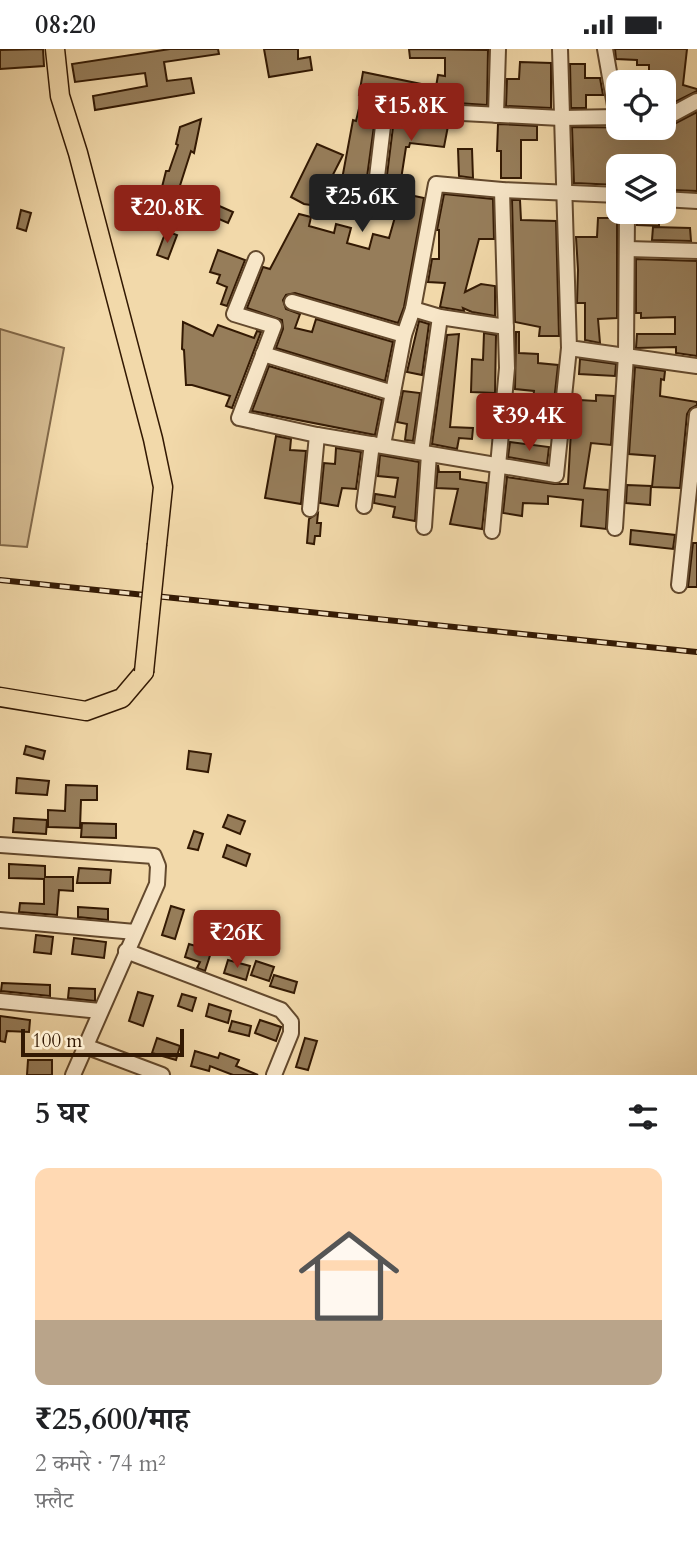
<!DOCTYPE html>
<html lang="hi">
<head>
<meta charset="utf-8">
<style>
	:root { --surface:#fff; --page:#f6f6f6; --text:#202124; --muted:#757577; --line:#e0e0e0; --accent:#8f2418 }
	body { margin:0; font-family:Cardo,"Noto Serif Devanagari",serif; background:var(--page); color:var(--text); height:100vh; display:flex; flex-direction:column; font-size:26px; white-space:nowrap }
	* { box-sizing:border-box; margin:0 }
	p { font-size:23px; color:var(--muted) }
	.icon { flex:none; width:38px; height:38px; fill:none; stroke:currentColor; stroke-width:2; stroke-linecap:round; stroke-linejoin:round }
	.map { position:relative; height:1026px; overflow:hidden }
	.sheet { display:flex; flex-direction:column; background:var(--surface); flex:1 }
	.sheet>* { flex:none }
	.controls { position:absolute; left:606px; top:21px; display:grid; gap:14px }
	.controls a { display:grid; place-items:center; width:70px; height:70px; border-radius:14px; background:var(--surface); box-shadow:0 7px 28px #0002; font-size:35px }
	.scale { position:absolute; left:21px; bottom:18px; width:163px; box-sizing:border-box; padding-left:7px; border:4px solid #331903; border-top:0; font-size:19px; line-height:24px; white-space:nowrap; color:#331903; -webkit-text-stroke:5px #f7e6c8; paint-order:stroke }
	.price { position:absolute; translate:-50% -60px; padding:0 16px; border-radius:7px; background:var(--accent); color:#fff; font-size:23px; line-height:46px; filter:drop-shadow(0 2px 4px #0008) }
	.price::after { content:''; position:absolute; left:50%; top:42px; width:21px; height:16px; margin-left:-10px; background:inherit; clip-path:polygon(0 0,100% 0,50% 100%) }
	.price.selected { background:#222; color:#fff }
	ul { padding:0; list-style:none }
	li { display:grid; align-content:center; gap:14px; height:371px; padding:0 35px }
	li+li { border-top:2px solid var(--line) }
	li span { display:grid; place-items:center; height:217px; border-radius:14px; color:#555 }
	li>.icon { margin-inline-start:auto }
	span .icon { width:126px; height:126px; fill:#fffc; stroke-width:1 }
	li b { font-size:30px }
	h2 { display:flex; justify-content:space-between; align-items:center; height:84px; padding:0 35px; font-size:30px }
	.status { display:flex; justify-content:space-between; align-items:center; height:49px; padding:0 35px; background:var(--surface); direction:ltr }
	.status svg { height:19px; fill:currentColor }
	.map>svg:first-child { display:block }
	.green { fill:#d2b88e; stroke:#826848; stroke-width:2 }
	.building { fill:#967d5a; stroke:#331903; stroke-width:2 }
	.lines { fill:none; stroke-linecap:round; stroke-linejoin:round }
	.minor-casing { stroke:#63492d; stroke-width:18 }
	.major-casing { stroke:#331903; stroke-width:21 }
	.minor { stroke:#f7e6c8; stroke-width:14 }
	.major { stroke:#f2d9aa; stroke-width:18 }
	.rail-casing { stroke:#331903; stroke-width:6 }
	.rail { stroke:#f7e6c8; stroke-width:3.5; stroke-dasharray:10; stroke-linecap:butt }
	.major-bridge-casing { stroke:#331903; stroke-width:21; stroke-linecap:butt }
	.major-bridge { stroke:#f2d9aa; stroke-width:18 }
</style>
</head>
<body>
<div class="status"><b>08:20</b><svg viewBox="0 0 49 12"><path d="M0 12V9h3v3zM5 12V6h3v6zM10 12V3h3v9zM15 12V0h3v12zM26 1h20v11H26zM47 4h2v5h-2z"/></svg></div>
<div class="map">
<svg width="697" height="1026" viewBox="0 0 697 1026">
	<rect width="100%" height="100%" fill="#f2d9aa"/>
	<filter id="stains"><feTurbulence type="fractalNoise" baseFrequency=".00286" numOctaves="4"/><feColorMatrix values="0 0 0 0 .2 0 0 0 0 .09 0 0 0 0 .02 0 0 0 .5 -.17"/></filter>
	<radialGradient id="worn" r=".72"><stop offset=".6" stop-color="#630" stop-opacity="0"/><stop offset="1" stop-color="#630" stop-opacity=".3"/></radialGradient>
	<!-- green -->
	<polygon class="green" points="0,280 64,299 27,498 0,496"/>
	<!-- building -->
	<g class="building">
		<polygon points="43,0 44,17 0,20 0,1"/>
		<polygon points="170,0 218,0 219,5 164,13 167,32 191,29 194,44 95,61 93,47 147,37 145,24 75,33 72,15"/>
		<polygon points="264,0 298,0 298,10 310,8 312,21 269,28"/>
		<polygon points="409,0 488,1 487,56 457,54 457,51 453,51 453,54 385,50 377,55 364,150 373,154 380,153 397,156 400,144 424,149 404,258 398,274 295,244 286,246 283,251 286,260 300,265 295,279 312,283 316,270 393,293 385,332 276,299 283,280 282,271 247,259 263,218 270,220 299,165 311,168 309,177 334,184 336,175 351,179 347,194 369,200 373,185 389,189 395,168 337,160 337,157 353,71 356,72 362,47 359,46 363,23 436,38 438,26 445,27 445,9 410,9"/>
		<polygon points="615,0 687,0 683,36 697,40 697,42 669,56 663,56 663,33 649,33 649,16 637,16 637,11 616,10"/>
		<polygon points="520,13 551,14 551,59 506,57 507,30 519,30"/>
		<polygon points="570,15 585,15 585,29 600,29 603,46 586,46 586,59 571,59"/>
		<polygon points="697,63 697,142 672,141 672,117 618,117 618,136 574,134 572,78 663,79 663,76 676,74"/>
		<polygon points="201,70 194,104 191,102 177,146 184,148 180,157 159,150 166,122 169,122 178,96 176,95 180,78"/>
		<polygon points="394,70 428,72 448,77 444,98 410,94 409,98 406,98 400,137 386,134"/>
		<polygon points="498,75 537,77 537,91 521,91 521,129 501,129 501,102 497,102"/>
		<polygon points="317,95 343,106 317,157 304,155 291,148"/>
		<polygon points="458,100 472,100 473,129 459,127"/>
		<polygon points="444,145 493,150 494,190 479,190 465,243 481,235 495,237 495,267 472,263 463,259 464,262 440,258 445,234 428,233 432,210 439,210 439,181 437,181"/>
		<polygon points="512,151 520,151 521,171 556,172 559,287 539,287 540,278 515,273"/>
		<polygon points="217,156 233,163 228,174 212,167"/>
		<polygon points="21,161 31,164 26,182 17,179"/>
		<polygon points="659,163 659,177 637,176 637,164"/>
		<polygon points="598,169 617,169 617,269 598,270 600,294 585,291 585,254 577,254 578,221 576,188 597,188"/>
		<polygon points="653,178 690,179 691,192 652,191"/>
		<polygon points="166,182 177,186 168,210 157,206"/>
		<polygon points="218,201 245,211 227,257 221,255 227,238 217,234 220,226 210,223"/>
		<polygon points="636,210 697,212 697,307 676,304 676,298 636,299 637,285 675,285 675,268 641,269 641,264 636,264"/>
		<polygon points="419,272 429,275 422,326 407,323"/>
		<polygon points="183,273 213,287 218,276 254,289 257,282 261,283 232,359 226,357 230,347 192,336 186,336 184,301 182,300"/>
		<polygon points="516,283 519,283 519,304 538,305 538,314 558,316 553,361 532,359 534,342 515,340"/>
		<polygon points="484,284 496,286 495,344 471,343 472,310 483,311"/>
		<polygon points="459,285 450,378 473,379 472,390 459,389 457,400 432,395 447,286"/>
		<polygon points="580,310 616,315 615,327 579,325"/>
		<polygon points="269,317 382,351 375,386 252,362"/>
		<polygon points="635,318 665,322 664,331 661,330 660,347 697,353 697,356 690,360 687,365 680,439 652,438 655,407 629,405"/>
		<polygon points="403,342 420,344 413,392 405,391 407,375 397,373"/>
		<polygon points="596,346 614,347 611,396 591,394 584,439 608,441 606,480 581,477 583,451 548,447 548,455 523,454 522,467 503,464 507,428 554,435 568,435 572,364 579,365 580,351 596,352"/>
		<polygon points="513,360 532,362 531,379 511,378"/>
		<polygon points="276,387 291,390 290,401 306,402 301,455 265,449"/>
		<polygon points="510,393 549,398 547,415 508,408"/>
		<polygon points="336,399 361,403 356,440 342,439 338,457 320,454 324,414 335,415"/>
		<polygon points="380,406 419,413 415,472 393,468 395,458 374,454 375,445 395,448 398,429 378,427"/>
		<polygon points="438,416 439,423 460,423 460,430 487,434 482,480 450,475 458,440 436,439"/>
		<polygon points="627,436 651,437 650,456 626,454"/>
		<polygon points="318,464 317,474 321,474 320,487 315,487 314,495 307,494 309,470"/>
		<polygon points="631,481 675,486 673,500 630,495"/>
		<polygon points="693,494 697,494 697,538 688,538"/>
		<polygon points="26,697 45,702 43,710 24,705"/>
		<polygon points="189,702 211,705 208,723 187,720"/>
		<polygon points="17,729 49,732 47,746 16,744"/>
		<polygon points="66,736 97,737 97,751 81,751 80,779 48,778 48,761 65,762"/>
		<polygon points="228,766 245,772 240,785 223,778"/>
		<polygon points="14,769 47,771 46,785 13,783"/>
		<polygon points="82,774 116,775 116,789 81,788"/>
		<polygon points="194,782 203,785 198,801 188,799"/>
		<polygon points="227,796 250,805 246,817 223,808"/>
		<polygon points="9,815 45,817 45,828 73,828 73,842 59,841 57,866 19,863 20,854 44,855 44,830 9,829"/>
		<polygon points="79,819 111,821 110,834 77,834"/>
		<polygon points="171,857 184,861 175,890 162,886"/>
		<polygon points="78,858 108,860 108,871 78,868"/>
		<polygon points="36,886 53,888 51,905 34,903"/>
		<polygon points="74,889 106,893 104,909 72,905"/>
		<polygon points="209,892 214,894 205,922 197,919 200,913 185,908 189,895 206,900"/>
		<polygon points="228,911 250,917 246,931 224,924"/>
		<polygon points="256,912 274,918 269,932 251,926"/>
		<polygon points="274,926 297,933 294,944 270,937"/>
		<polygon points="2,934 50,936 50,947 1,942"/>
		<polygon points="69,939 95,940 95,952 68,949"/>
		<polygon points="138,943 153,947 143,977 129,972"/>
		<polygon points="182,945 196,949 192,962 178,957"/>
		<polygon points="209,955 231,962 228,974 206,967"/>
		<polygon points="0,967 30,971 29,983 7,982 5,993 0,992"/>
		<polygon points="260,971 281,978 276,992 255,984"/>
		<polygon points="232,972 251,977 249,987 229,982"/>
		<polygon points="157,989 180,997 176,1011 152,1004"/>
		<polygon points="305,989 317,992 308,1021 296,1018"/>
		<polygon points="195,1002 218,1009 220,1004 239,1011 236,1017 258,1026 233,1026 210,1017 209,1022 191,1017"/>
		<polygon points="28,1011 52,1011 52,1026 27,1026"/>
	</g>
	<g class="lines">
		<!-- minor casing -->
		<g class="minor-casing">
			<g id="minor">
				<polyline points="560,0 569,299 697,317"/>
				<polyline points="605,0 617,68"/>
				<polyline points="496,66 498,0"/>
				<polyline points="663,66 671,66 697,52"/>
				<polyline points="375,145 385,60 561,69 618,68"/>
				<polyline points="663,150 697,152"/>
				<polyline points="628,200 697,202"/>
				<polyline points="256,210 234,265 274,277 239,369 317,386 556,426 569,299"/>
				<polyline points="292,253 404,286"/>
				<polyline points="413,260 440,268 506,278"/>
				<polyline points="263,305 393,344"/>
				<polyline points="383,396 404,286 413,260 436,135 502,141 618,146"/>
				<polyline points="421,403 440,268"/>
				<polyline points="364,457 372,395"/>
				<polyline points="310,460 317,386"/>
				<polyline points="424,478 429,405"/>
				<polyline points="615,479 626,306 627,163"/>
				<polyline points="492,482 507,319 502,141"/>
				<polyline points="679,536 697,366"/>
				<polyline points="0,796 154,807 158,817 157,835 73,1026"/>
				<polyline points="0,871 135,883"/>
				<polyline points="126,902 281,961 291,973 291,984 274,1026"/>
				<polyline points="0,952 100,962"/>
				<polyline points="85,997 162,1026"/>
			</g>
		</g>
		<!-- major casing -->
		<g class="major-casing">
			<g id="major">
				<polyline points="55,0 60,47 78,104 153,390 163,438 157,495"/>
				<polyline points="0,648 86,662 122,649 144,623"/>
			</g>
		</g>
		<!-- minor -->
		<use href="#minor" class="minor"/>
		<!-- major -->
		<use href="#major" class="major"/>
		<!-- rail casing -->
		<g class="rail-casing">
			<polyline id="rail" points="0,531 697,603"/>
		</g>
		<!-- rail -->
		<use href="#rail" class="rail"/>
		<!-- major-bridge casing -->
		<g class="major-bridge-casing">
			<polyline id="major-bridge" points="144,623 157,495"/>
		</g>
		<!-- major-bridge -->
		<use href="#major-bridge" class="major-bridge"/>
	</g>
	<rect width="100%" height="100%" filter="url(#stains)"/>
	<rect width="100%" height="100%" fill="url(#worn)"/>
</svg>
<div class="controls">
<a><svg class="icon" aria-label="locate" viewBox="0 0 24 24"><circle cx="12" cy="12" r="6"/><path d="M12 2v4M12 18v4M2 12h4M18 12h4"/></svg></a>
<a><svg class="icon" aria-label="layers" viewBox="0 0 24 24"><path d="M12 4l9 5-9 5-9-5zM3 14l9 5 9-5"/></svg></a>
</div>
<div class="scale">100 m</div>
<b class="price" style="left:411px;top:94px">₹15.8K</b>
<b class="price selected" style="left:362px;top:185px">₹25.6K</b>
<b class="price" style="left:167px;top:196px">₹20.8K</b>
<b class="price" style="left:529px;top:404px">₹39.4K</b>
<b class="price" style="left:237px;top:921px">₹26K</b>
</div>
<section class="sheet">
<h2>5 घर<svg class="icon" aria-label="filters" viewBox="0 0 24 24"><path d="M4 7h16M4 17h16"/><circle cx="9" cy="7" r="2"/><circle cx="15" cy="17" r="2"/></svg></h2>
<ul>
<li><span style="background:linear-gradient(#ffd9b3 70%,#b9a48a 0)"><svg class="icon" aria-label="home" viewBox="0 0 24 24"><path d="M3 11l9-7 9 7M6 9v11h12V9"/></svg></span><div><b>₹25,600/माह</b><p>2 कमरे · 74 m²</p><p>फ़्लैट</p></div></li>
</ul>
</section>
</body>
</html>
